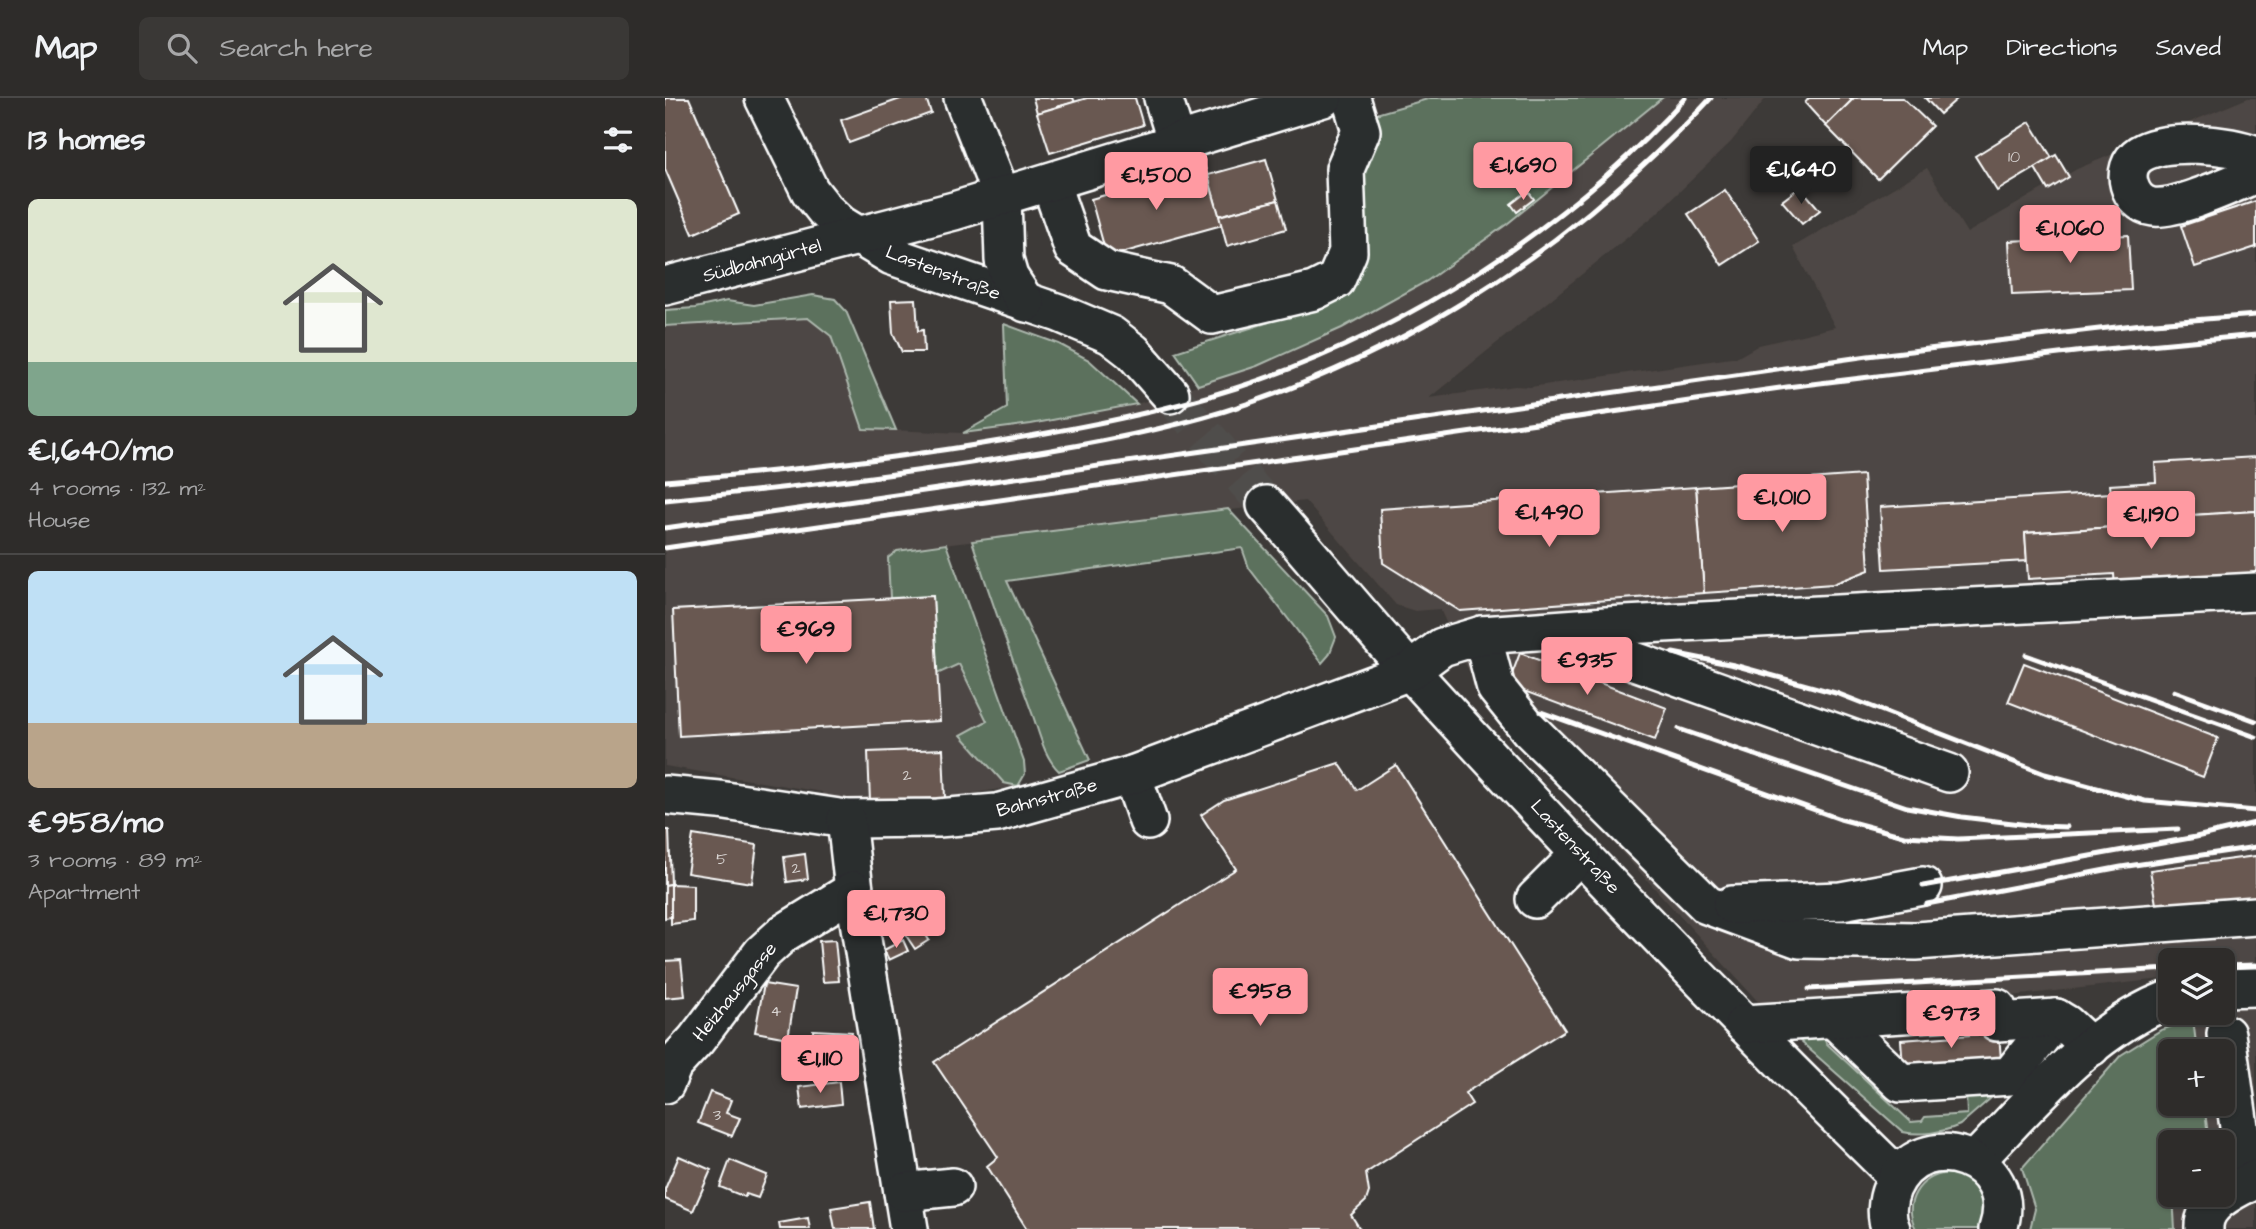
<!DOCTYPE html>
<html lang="en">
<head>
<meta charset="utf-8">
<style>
	:root { --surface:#2e2c2a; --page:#3a3836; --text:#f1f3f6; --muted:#a7a7a8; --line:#494847; --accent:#ff9aa2 }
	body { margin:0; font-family:"Architects Daughter",sans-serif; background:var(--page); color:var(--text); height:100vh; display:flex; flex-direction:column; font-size:26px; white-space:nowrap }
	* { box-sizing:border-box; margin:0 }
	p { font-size:23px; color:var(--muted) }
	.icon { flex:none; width:38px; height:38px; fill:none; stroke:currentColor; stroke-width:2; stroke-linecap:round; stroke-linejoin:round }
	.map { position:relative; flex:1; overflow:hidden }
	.panel { display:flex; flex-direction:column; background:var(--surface); width:665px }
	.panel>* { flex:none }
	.controls { position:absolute; left:1493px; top:850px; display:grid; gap:14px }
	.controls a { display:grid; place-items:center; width:77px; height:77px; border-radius:10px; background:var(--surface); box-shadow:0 2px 5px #0004,0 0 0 2px var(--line); font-size:35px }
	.price { position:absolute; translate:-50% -60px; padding:0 16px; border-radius:7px; background:var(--accent); color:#111; font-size:23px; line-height:46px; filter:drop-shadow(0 2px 4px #0008) }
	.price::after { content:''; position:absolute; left:50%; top:42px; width:21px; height:16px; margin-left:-10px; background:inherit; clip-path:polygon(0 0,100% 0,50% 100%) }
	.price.on { background:#222; color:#fff }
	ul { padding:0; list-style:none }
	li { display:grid; align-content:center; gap:14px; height:371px; padding:0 28px }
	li+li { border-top:2px solid var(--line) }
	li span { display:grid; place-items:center; height:217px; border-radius:10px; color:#555 }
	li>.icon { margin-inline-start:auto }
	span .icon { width:126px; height:126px; fill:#fffc; stroke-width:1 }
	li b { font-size:30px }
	h2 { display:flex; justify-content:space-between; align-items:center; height:84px; padding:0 28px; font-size:30px }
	header { display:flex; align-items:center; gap:42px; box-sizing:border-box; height:98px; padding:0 35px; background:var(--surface); border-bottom:2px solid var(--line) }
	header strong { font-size:33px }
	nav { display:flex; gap:38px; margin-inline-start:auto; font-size:24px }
	.search { width:490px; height:63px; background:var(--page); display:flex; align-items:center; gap:18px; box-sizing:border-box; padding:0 24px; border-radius:10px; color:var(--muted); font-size:26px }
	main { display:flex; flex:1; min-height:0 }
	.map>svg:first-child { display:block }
	.built { fill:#4e4744 }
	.green { fill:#5b715d; stroke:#adb8ae; stroke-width:2 }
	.building { fill:#695951; stroke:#fff; stroke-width:2 }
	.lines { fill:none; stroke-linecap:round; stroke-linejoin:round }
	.minor-tunnel { stroke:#504e4c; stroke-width:37; stroke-dasharray:37 18; stroke-linecap:butt }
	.minor-casing { stroke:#fff; stroke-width:42 }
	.minor { stroke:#2a2d2e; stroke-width:37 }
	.rail { stroke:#fff; stroke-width:5 }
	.labels { text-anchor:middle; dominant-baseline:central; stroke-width:6; stroke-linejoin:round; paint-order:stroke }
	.number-label { font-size:16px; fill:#dad6d4 }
	.street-label { font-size:19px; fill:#fff; stroke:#2a2d2e }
</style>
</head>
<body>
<header>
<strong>Map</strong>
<div class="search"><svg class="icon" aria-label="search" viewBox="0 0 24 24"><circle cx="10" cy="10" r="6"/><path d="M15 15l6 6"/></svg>Search here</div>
<nav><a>Map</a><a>Directions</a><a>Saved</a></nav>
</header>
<main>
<section class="panel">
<h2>13 homes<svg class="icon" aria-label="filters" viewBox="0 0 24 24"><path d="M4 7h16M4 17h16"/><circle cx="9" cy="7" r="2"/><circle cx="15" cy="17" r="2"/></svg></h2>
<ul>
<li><span style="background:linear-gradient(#dfe7d0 75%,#7fa58c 0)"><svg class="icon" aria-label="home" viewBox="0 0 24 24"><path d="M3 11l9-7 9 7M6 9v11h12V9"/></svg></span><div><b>€1,640/mo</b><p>4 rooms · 132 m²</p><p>House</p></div></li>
<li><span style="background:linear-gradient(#bfe0f5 70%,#b9a48a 0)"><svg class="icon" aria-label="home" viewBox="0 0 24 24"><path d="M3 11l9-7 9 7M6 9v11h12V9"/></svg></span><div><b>€958/mo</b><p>3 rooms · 89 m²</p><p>Apartment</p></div></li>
</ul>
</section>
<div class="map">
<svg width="1591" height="1131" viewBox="0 0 1591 1131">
	<rect width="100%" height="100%" fill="#3d3a38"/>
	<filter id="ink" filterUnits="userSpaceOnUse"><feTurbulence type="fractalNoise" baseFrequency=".0143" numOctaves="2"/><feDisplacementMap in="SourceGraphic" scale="14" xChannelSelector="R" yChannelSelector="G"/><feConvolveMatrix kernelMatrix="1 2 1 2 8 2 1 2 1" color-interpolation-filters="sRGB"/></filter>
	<g filter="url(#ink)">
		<!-- built -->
		<g class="built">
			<polygon points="997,0 1101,0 1066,44 990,117 764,300 850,288 865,289 1073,259 1094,247 1170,229 1128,149 1262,70 1302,135 1412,71 1583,0 1591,0 1591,876 1558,877 1558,863 1505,863 1505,880 1337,899 1098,909 828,613 799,564 775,511 750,513 731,507 640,403 270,448 268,498 273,576 294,566 322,623 296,636 339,685 353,688 280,700 158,703 157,694 0,668 0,228 143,220 166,238 198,331 298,335 366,326 472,306 592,268 677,230 762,183 842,126"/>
			<polygon points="1591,908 1591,1131 1510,1131 1508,1097 1558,1097 1558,1045 1544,1045 1539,1006 1558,1006 1558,954 1532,954 1528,921 1558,915 1558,913 1574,909"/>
		</g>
		<!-- green -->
		<g class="green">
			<polygon points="766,0 997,0 842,126 762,183 677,230 592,268 533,287 510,254 604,224 601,213 658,197 695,69 704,18"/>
			<polygon points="148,197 170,201 181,213 231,332 198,331 166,238 143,220 0,228 0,212 30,210 62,203 89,207"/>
			<polygon points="339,226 394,246 424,262 472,306 366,326 298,335 342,310"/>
			<path d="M563,411L663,518L671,539L664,557L657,565L584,470L577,450L342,483L425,662L394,673C379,659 374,634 367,615C346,558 326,501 307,443Z"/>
			<polygon points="281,446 359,664 360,676 353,688 339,685 296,637 322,623 294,566 272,576 268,498 225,500 223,460 232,453"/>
			<polygon points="1528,921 1532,954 1505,954 1505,1006 1539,1006 1544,1045 1505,1045 1505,1097 1508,1097 1510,1131 1365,1131 1370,1111 1357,1070 1456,957 1496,932"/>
			<path d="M1157,935L1161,945L1246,1024L1257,1023L1260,1019L1302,1016L1301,996L1334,993L1295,1027C1279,1034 1255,1038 1238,1034L1127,936Z"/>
			<path d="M1282,1075C1311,1079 1329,1103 1314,1131H1251C1237,1104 1254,1079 1282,1075Z"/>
		</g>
		<!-- building -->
		<g class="building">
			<polygon points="0,0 24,0 74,116 28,136 0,71"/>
			<polygon points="238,0 261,0 266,15 184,45 176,22"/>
			<polygon points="368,0 408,0 410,4 372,15"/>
			<polygon points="422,0 470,0 478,27 385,55 372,15"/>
			<polygon points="1144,0 1189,0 1161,28 1140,5"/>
			<polygon points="1189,0 1238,0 1267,28 1213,81 1161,28"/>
			<polygon points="1260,0 1293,0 1275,16"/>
			<polygon points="1365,24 1387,60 1332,93 1310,58"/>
			<polygon points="1391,57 1404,79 1383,92 1370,70"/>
			<polygon points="601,61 613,102 554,118 543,77"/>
			<polygon points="540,69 557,127 442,159 426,101"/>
			<polygon points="1135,89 1155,112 1137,126 1117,103"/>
			<polygon points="1060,92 1094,143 1057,167 1023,116"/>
			<polygon points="863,93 869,101 852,114 846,106"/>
			<polygon points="613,102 621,131 562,148 554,118"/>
			<polygon points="1591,103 1591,149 1530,169 1516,128"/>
			<polygon points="1463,137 1466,192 1347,197 1344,143"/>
			<polygon points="251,201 253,233 258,232 259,254 237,254 228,235 226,202"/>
			<polygon points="1591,359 1591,413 1448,422 1449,429 1360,435 1362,463 1219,471 1215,409 1446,395 1445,387 1491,384 1490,365"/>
			<polygon points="1198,377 1204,472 1168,486 1039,495 1031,389"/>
			<polygon points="1031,389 1039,495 795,513 718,465 715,411"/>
			<polygon points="1591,413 1591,482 1450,490 1449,476 1363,481 1360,435 1449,429 1448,422"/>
			<polygon points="268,498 275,623 14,638 8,512"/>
			<polygon points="855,555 1002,610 990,642 843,587"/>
			<polygon points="1359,565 1553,640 1538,679 1343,604"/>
			<polygon points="278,651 280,700 205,703 203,654"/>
			<polygon points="674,665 692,692 731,667 900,932 800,995 807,1006 701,1075 704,1094 701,1103 686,1117 695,1131 362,1131 322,1068 333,1059 269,964 571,771 536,717 559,702"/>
			<polygon points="0,732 4,732 6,786 0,787"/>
			<polygon points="28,737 92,747 87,785 22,775"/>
			<polygon points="140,756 143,781 122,784 119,759"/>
			<polygon points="1591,758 1591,799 1492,812 1485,772"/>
			<polygon points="6,786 28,787 28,823 6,826"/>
			<polygon points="6,786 6,819 0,820 0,787"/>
			<polygon points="256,803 271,829 261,834 246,809"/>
			<polygon points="247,815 264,842 250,851 232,824"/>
			<polygon points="170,842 174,883 158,884 154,843"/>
			<polygon points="238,842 243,853 224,862 219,852"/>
			<polygon points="16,862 20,898 0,900 0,863"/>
			<polygon points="99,886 131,891 123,940 90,934"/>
			<polygon points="148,932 187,934 186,954 148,952"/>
			<polygon points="1334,935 1336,962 1238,969 1236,942"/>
			<polygon points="174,984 176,1006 137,1011 134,989"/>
			<polygon points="45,994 66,1002 61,1015 75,1020 67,1038 33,1025"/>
			<polygon points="14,1058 46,1072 28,1113 0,1101 0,1091"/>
			<polygon points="65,1062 102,1077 93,1100 81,1096 80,1099 55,1089"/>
			<polygon points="205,1104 209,1131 170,1131 166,1110"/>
			<polygon points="143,1120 145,1131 115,1131 114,1125"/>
		</g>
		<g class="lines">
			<!-- minor-tunnel -->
			<polyline class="minor-tunnel" points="505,296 601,407"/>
			<!-- minor casing -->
			<g class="minor-casing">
				<g id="minor">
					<polyline points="99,0 145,93 160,112 176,127 227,158 394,215 446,237 468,254 505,296"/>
					<polyline points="298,0 337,99 339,162 344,179 361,205"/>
					<polyline points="498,0 512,45"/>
					<path d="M1591,57C1564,46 1500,40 1475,56C1453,70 1464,106 1488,109C1512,112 1567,86 1591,76"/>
					<polyline points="385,84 408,150 442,173 506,187 547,217 649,193 671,182 683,154 680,71 696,33 686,0"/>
					<polyline points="0,188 289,113 658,0"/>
					<path d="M601,407C650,462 697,520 747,575C904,747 1065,915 1232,1078"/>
					<polyline points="817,537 831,590 864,631 1042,807 1134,841 1251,843 1591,818"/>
					<polyline points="899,538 1284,675"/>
					<polyline points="467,677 483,723"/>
					<polyline points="0,697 54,702 181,721 273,720 332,715 467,677 745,573 777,549 817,537 941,528 1591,494"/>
					<polyline points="181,721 189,792 244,1131"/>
					<polyline points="870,801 916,755"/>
					<polyline points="1067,807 1176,803 1258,788"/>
					<polyline points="1558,890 1591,889"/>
					<polyline points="1169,921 1236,985 1345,978 1391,920"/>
					<polyline points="1079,926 1332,910 1332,924 1391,920 1401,926 1426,949"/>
					<polyline points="1561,936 1582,1086"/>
					<polyline points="0,986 8,967 31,942 97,855 119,835 189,792"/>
					<path d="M1311,1062C1368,1003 1426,931 1505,901"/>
					<polyline points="238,1094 288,1089"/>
					<path d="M1226,1131C1220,1119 1222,1102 1227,1090C1257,1023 1357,1062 1333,1131"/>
					<path d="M1539,1131C1537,1105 1571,1091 1591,1081"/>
				</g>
			</g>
			<!-- minor -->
			<use href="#minor" class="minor"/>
			<!-- rail -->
			<g class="rail">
				<path d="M0,383C114,374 228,361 341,342C419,329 496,314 571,290C738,236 902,130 1020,0"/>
				<path d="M0,402C117,391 234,377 350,358C421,347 491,334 560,313C720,263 868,173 989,57C1008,39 1028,20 1046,0"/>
				<polyline points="0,430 1203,258 1477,226 1591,217"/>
				<polyline points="0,450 1122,289 1419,253 1591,237"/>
				<polyline points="1008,555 1069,567 1174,596 1380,676 1480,703 1591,713"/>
				<polyline points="1361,557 1591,639"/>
				<polyline points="1509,593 1591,623"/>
				<polyline points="876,614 1175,721 1239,738 1293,741 1513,731"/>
				<polyline points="1014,631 1242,709 1297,719 1373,728 1402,729"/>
				<polyline points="1258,788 1531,739 1590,725"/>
				<polyline points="1262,806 1456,769 1591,749"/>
				<polyline points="1558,868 1591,867"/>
				<polyline points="1144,891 1505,871"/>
			</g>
		</g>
	</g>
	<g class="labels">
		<!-- number labels -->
		<g class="number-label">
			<text x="1349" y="59">10</text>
			<text x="242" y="677">2</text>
			<text x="57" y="761">5</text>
			<text x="131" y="770">2</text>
			<text x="111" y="913">4</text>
			<text x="52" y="1017">3</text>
		</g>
		<!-- street labels -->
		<g class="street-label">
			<text transform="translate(97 163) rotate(-15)">Südbahngürtel</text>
			<text transform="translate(278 175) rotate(21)">Lastenstraße</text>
			<text transform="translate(382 700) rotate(-15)">Bahnstraße</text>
			<text transform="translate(910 749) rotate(47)">Lastenstraße</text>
			<text transform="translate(70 894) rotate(-51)">Heizhausgasse</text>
		</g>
	</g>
</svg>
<div class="controls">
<a><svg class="icon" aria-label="layers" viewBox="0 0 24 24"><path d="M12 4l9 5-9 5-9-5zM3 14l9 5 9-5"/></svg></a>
<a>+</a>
<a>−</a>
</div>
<b class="price" style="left:858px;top:104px">€1,690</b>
<b class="price on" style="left:1136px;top:108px">€1,640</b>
<b class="price" style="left:491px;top:114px">€1,500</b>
<b class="price" style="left:1405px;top:167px">€1,060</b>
<b class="price" style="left:1117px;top:436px">€1,010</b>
<b class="price" style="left:884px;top:451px">€1,490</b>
<b class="price" style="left:1486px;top:453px">€1,190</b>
<b class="price" style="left:141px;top:568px">€969</b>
<b class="price" style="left:922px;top:599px">€935</b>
<b class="price" style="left:231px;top:852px">€1,730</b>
<b class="price" style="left:595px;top:930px">€958</b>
<b class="price" style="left:1286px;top:952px">€973</b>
<b class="price" style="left:155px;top:997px">€1,110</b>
</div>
</main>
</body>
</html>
